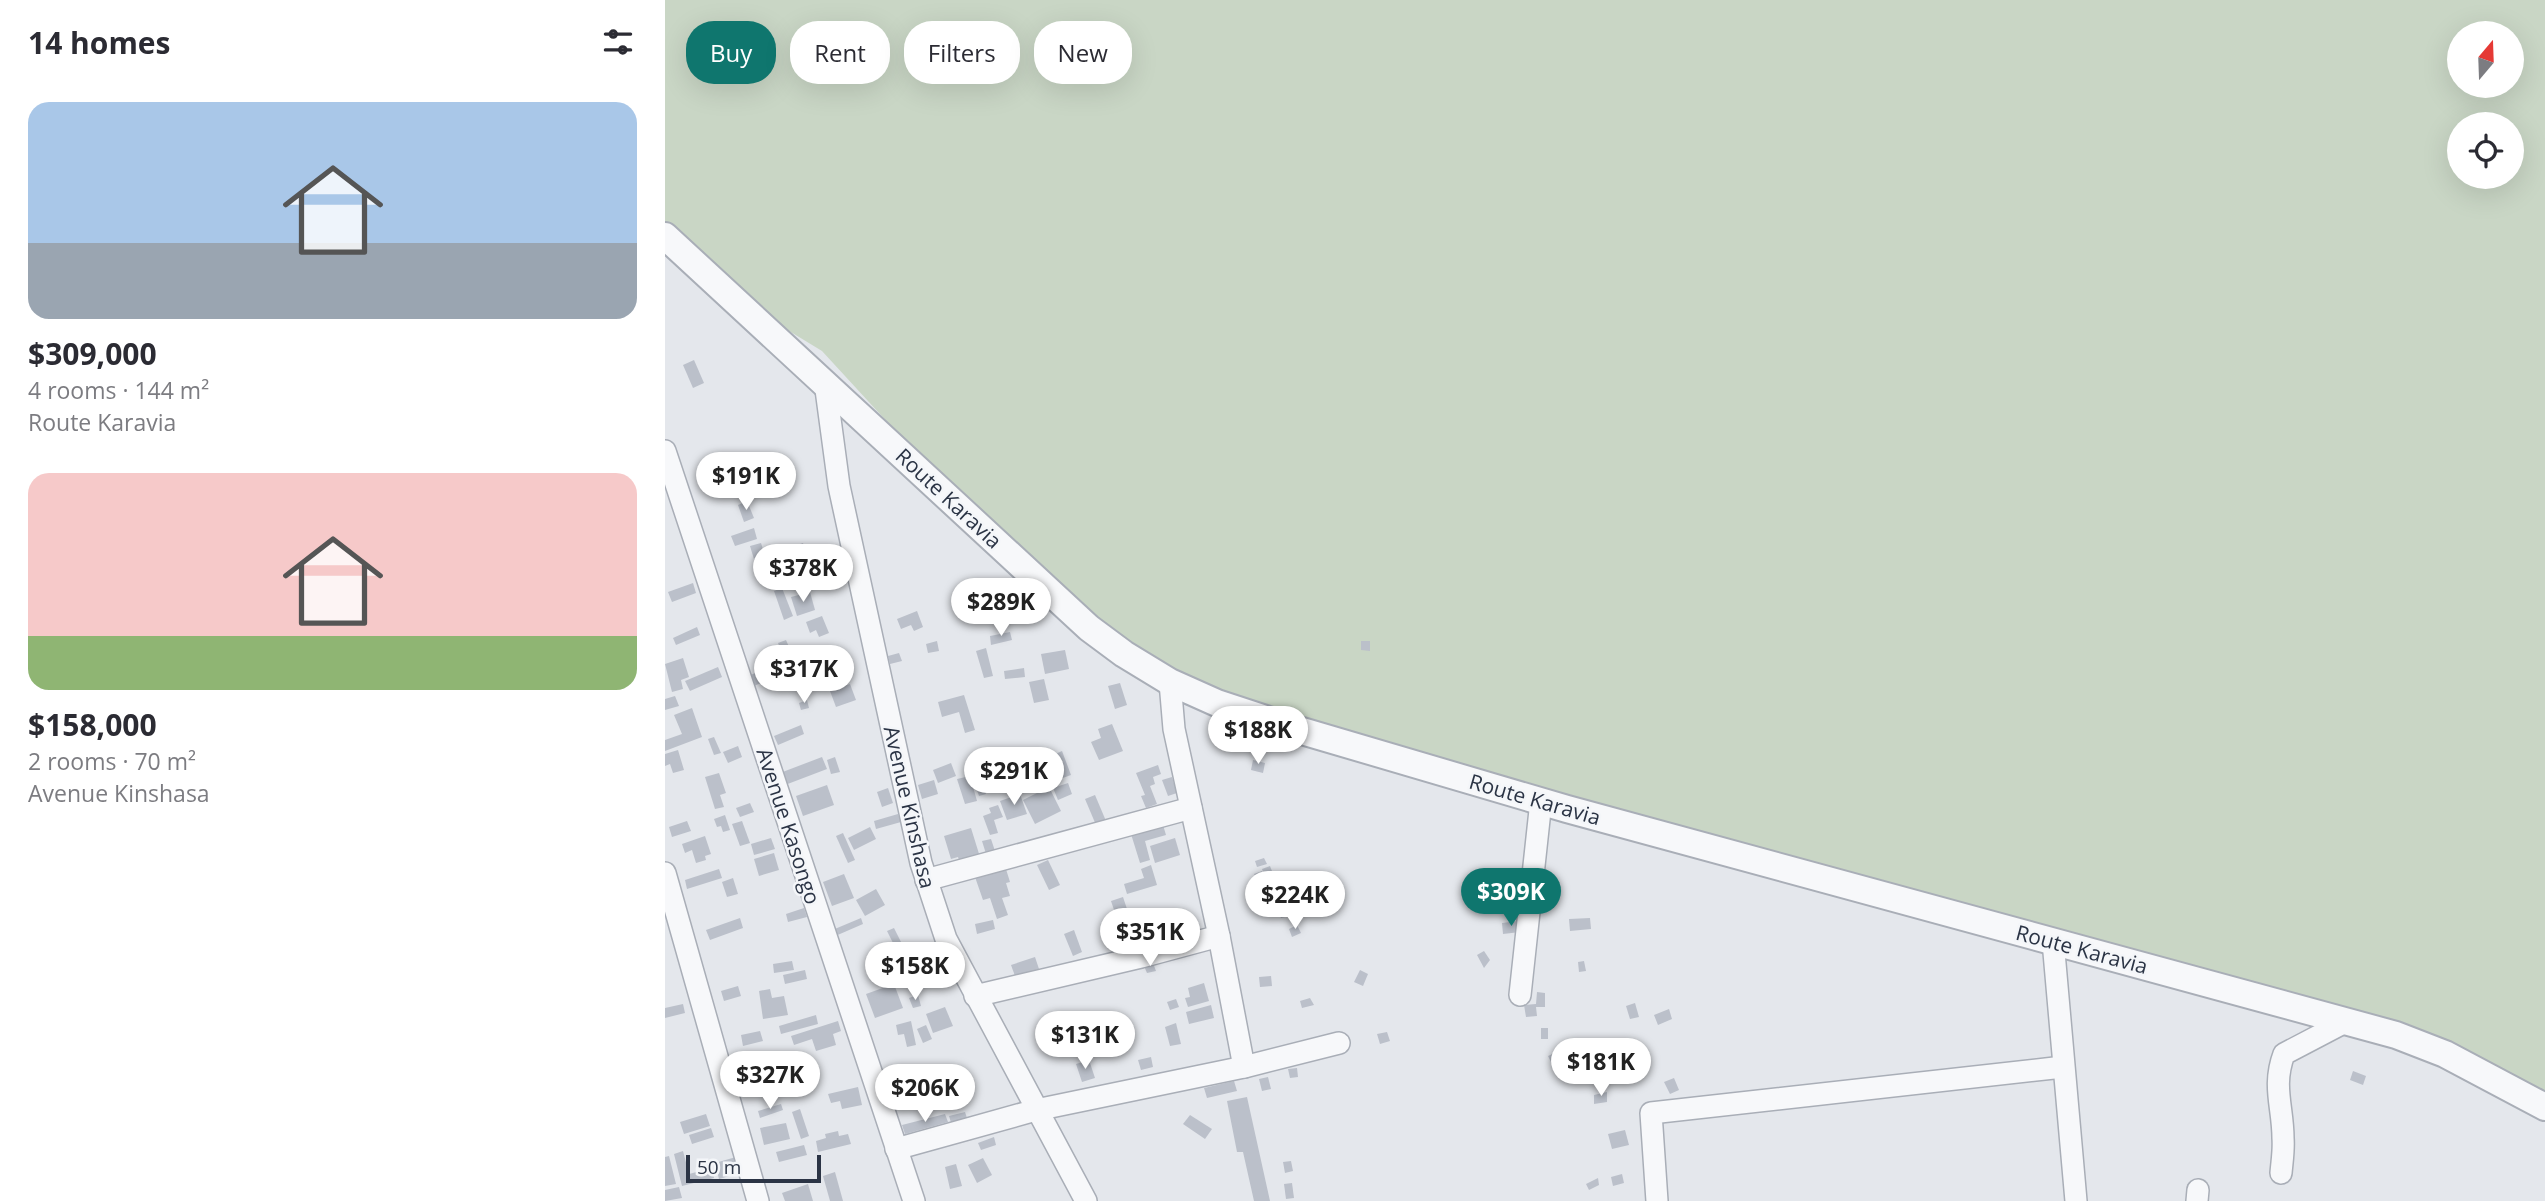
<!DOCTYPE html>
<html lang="en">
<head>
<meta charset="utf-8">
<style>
	:root { --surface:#fff; --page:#f7f7f7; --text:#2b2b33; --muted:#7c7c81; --accent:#0f766e }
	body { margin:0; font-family:"Open Sans",sans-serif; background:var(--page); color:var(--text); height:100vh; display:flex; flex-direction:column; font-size:26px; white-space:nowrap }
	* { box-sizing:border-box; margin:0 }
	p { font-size:23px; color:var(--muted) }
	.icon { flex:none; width:38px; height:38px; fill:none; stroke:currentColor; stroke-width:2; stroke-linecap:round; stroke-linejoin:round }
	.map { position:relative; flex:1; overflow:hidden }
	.details { display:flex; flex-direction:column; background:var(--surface); width:665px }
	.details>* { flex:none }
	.top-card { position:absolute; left:21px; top:21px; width:665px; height:63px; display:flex; gap:14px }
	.needle { width:46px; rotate:19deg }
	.tools { position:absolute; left:1782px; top:21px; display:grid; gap:14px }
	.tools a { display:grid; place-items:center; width:77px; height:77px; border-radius:50%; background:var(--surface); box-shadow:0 7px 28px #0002; font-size:35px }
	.scale { position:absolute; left:21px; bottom:18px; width:135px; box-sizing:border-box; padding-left:7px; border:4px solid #2b3445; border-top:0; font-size:19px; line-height:24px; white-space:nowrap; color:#2b3445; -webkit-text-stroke:5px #f4f6f9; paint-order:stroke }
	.price { position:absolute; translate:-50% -60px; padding:0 16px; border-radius:24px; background:#fff; color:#222; font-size:23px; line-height:46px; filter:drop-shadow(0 2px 4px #0008) }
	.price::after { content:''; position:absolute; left:50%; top:42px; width:21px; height:16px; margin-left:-10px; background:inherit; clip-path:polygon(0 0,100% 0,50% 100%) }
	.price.current { background:var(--accent); color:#fff }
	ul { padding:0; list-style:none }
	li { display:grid; align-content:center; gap:14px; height:371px; padding:0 28px }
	li span { display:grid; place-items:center; height:217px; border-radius:21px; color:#555 }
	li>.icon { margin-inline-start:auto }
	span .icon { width:126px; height:126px; fill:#fffc; stroke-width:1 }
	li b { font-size:30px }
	h2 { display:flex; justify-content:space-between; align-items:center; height:84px; padding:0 28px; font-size:30px }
	.chip { padding:0 24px; border-radius:28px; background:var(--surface); box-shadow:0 7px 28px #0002; font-size:24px; line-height:63px }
	.chip.current { background:var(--accent); color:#fff }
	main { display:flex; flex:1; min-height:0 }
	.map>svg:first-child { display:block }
	.green { fill:#c9d6c5; fill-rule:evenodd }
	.building { fill:#bbc0ca }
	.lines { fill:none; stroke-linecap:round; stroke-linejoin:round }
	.minor-casing { stroke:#a9aeb7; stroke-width:24 }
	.tertiary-casing { stroke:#a9aeb7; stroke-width:30 }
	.minor { stroke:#f7f8fa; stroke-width:21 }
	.tertiary { stroke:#f7f8fa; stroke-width:26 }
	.labels { text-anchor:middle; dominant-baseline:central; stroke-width:5; stroke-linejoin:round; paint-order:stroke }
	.street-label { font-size:21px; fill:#2b3445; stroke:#f4f6f9 }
</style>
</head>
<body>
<main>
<section class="details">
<h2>14 homes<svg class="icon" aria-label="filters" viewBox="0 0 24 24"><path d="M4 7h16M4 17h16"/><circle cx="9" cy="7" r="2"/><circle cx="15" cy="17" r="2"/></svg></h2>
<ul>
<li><span style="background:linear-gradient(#a9c7e8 65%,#9aa5b1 0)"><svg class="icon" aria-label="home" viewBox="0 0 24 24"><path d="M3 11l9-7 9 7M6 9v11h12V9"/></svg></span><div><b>$309,000</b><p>4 rooms · 144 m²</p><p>Route Karavia</p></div></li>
<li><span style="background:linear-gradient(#f6c9c9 75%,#8fb573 0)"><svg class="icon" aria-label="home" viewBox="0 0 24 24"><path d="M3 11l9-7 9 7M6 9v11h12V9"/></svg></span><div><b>$158,000</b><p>2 rooms · 70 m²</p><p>Avenue Kinshasa</p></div></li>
</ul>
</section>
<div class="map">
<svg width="1880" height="1201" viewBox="0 0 1880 1201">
	<rect width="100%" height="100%" fill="#e4e7ec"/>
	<!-- green -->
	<path class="green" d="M0,0H1880V1097L1868,1089L961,818L533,686L445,633L237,438L157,351L111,323L0,224ZM1794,33H1846V86H1794ZM1794,124H1846V177H1794Z"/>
	<!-- building -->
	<g class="building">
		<polygon points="29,360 39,383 28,388 18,365"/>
		<polygon points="78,458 79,465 66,468 64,461"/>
		<polygon points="82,501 89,518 79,522 73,505"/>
		<polygon points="89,528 92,539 70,546 66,536"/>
		<polygon points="96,543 103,565 92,569 85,546"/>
		<polygon points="138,543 145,562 127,568 123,557 118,559 114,551"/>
		<polygon points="28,583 31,593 7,602 3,592"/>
		<polygon points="117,588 128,616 119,620 109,591"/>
		<polygon points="327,588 335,608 318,615 310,596"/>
		<polygon points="145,592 150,610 132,616 126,597"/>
		<polygon points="312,608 315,615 300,621 297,613"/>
		<polygon points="252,611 258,627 249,631 246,625 236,629 232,619"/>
		<polygon points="157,616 164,633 154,637 151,630 145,633 141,622"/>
		<polygon points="32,627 35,635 11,645 8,638"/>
		<polygon points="345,632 347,640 326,645 325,636"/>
		<polygon points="121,640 128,656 120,659 113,643"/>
		<polygon points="272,641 274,651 263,653 261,644"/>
		<polygon points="696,641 705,641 705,651 696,650"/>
		<polygon points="321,648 328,676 319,678 311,651"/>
		<polygon points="400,650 404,669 380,674 376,654"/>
		<polygon points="234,653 237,661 225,664 223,656"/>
		<polygon points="18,658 24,677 16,680 18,689 7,692 0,664"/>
		<polygon points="184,661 187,670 169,675 166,667"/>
		<polygon points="119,662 123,672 84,688 80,677"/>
		<polygon points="53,667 57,677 25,691 20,681"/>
		<polygon points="359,668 360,677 340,679 339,671"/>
		<polygon points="379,679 384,700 369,703 364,682"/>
		<polygon points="455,683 462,705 450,709 443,686"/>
		<polygon points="185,684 191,700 171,707 165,691"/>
		<polygon points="299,695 310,730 300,733 294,712 277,717 273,702"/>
		<polygon points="10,696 14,706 0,710 0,699"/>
		<polygon points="142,700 144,708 136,710 134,703"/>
		<polygon points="27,708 37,737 0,751 0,740 17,734 9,715"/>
		<polygon points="447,724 458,751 434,760 426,742 436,738 433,729"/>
		<polygon points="136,725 139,734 113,745 109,736"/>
		<polygon points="49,737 56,753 49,755 43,739"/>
		<polygon points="73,746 77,757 63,763 58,752"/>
		<polygon points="13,750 19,770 8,773 5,764 0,766 0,754"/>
		<polygon points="397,751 406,775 395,779 386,756"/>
		<polygon points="157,757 162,769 120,785 115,773"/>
		<polygon points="170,757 175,772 166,774 162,760"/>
		<polygon points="588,760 600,763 598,773 586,770"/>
		<polygon points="286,763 291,776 273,783 268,770"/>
		<polygon points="493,765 496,774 488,777 490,784 485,786 492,804 481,808 476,796 480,795 471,773"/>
		<polygon points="54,773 61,793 55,795 59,807 50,809 40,777"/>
		<polygon points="305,776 312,801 300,804 292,779"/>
		<polygon points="314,776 321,794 314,796 308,778"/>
		<polygon points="507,777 512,793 503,796 497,780"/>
		<polygon points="269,780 273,794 257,799 253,785"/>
		<polygon points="403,783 407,794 393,800 388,788"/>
		<polygon points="162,785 169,805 138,816 131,796"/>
		<polygon points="384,787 396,811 370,824 358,800"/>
		<polygon points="223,788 228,803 217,807 212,792"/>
		<polygon points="355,794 362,814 342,820 335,801"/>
		<polygon points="430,795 441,821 431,825 420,799"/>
		<polygon points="85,803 89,812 75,817 71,808"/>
		<polygon points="333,805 338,817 329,820 333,833 325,835 318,816 326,813 324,808"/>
		<polygon points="233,814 236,822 211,829 209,821"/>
		<polygon points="60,815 65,830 58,832 56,826 52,827 49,819"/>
		<polygon points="22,821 26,831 7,837 4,827"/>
		<polygon points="77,821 85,843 75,846 67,824"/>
		<polygon points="498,825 501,835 480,841 485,860 475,863 466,834"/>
		<polygon points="205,827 211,839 189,850 183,838"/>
		<polygon points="306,828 315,857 295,863 293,857 286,859 279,836"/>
		<polygon points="178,833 190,860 183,863 171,836"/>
		<polygon points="40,836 46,854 40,856 41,860 31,863 27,850 20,853 17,844"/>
		<polygon points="106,838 110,849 89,855 86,844"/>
		<polygon points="510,838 515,855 490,863 485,846"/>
		<polygon points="326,839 331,854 322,857 317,841"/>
		<polygon points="109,853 114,870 94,876 89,859"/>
		<polygon points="599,858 602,864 592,867 590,861"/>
		<polygon points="383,860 395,885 384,890 372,865"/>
		<polygon points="486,865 492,885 462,894 459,884 479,878 476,869"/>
		<polygon points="340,866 345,882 341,883 345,896 337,898 343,915 332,919 325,898 318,900 310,877"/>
		<polygon points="605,866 610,879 602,882 597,869"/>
		<polygon points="54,869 57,878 22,889 20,880"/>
		<polygon points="597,871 599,877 592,880 589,874"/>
		<polygon points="179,874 189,898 167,906 158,882"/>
		<polygon points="68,878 73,894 62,897 57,882"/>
		<polygon points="211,889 220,905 200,916 191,900"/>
		<polygon points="458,897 470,933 458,936 446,901"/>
		<polygon points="139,908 142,917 123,922 121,914"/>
		<polygon points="622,909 624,916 616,918 614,912"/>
		<polygon points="75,918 78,928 45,940 41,930"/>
		<polygon points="196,918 198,924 168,937 165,931"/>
		<polygon points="925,918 926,929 905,931 904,919"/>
		<polygon points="328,920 330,929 312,934 310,924"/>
		<polygon points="853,921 855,932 838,934 837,923"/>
		<polygon points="632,925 636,933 627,937 624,929"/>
		<polygon points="229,928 236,942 229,945 222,931"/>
		<polygon points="409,930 417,952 408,956 399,934"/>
		<polygon points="451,936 454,945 443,949 440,940"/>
		<polygon points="819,951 825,960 819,968 812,955"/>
		<polygon points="370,957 374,969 350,976 346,965"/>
		<polygon points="127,961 129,970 109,973 108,964"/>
		<polygon points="919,961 921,971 914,972 913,962"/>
		<polygon points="488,963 491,971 482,973 479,966"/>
		<polygon points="140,970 142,979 120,984 118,975"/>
		<polygon points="695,970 703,974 698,986 689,982"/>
		<polygon points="606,976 607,986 595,987 594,977"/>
		<polygon points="539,983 544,1001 523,1007 520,998 525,997 523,988"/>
		<polygon points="229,984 238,1008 210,1018 201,994"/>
		<polygon points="73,986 76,996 59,1001 56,991"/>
		<polygon points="105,989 107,998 119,996 123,1015 98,1019 94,991"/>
		<polygon points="872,992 880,993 880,1007 871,1007 872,1016 861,1017 859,1005 871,1004"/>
		<polygon points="253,995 256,1006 248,1008 244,998"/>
		<polygon points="645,998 649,1005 637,1008 635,1001"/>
		<polygon points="511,999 514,1007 505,1010 502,1002"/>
		<polygon points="970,1003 974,1017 965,1019 961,1006"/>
		<polygon points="18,1004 20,1013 0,1018 0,1008"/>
		<polygon points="546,1005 549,1018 524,1024 521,1012"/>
		<polygon points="280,1007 288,1026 268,1033 261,1014"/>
		<polygon points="1004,1009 1007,1019 993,1025 989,1015"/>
		<polygon points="448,1011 451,1023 441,1026 437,1015"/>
		<polygon points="415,1014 417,1023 407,1026 404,1017"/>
		<polygon points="151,1015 153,1024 116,1034 114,1026"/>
		<polygon points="173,1021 176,1031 168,1034 171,1045 151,1051 147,1039 129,1045 126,1036"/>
		<polygon points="246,1021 251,1045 242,1047 239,1034 233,1035 231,1025"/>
		<polygon points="511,1023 516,1044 505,1046 500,1027"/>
		<polygon points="261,1025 267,1039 258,1043 252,1029"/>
		<rect x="876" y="1028" width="7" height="11"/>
		<polygon points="95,1031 98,1041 78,1046 76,1035"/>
		<polygon points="722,1032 725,1041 715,1044 712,1034"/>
		<polygon points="445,1034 448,1044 427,1048 425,1038"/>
		<polygon points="894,1051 898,1059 887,1064 883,1056"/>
		<polygon points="486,1057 488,1067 476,1070 473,1060"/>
		<polygon points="424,1060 430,1078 417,1082 411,1064"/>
		<polygon points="122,1062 128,1087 119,1089 113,1065"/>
		<polygon points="231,1067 234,1077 214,1082 211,1072"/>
		<polygon points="632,1068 633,1077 625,1078 623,1069"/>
		<polygon points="1688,1071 1701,1076 1698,1085 1685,1080"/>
		<polygon points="603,1077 606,1089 597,1091 594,1079"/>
		<polygon points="1009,1078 1014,1090 1005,1094 999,1082"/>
		<polygon points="569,1081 572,1091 542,1098 539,1088"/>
		<polygon points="193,1087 197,1105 177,1109 175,1101 166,1103 163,1094"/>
		<polygon points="942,1092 942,1102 929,1104 929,1095"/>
		<polygon points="582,1097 605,1201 589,1201 578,1152 572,1152 562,1101"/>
		<polygon points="116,1104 118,1110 95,1118 93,1111"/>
		<polygon points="135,1109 144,1136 136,1139 127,1112"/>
		<polygon points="300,1112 303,1121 287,1126 284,1116"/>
		<polygon points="41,1114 45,1126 19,1134 15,1122"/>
		<polygon points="280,1114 283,1122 240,1134 237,1125"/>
		<polygon points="525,1115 547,1129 540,1139 518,1124"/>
		<polygon points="121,1123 125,1139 99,1145 95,1128"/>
		<polygon points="46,1128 49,1137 27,1144 24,1135"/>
		<polygon points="960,1130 964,1145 947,1149 943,1134"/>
		<polygon points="173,1131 174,1136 183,1134 186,1144 153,1152 151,1141 161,1138 160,1134"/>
		<polygon points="329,1137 331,1145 316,1150 313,1143"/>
		<polygon points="139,1145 142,1155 114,1162 111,1152"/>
		<polygon points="18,1151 24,1174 47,1168 49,1178 17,1186 9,1154"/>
		<polygon points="4,1156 11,1184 0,1186 0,1157"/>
		<polygon points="71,1157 75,1173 54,1179 50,1163"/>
		<polygon points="318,1158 327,1175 312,1183 303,1165"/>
		<polygon points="626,1161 628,1171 620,1173 618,1162"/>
		<polygon points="291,1164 297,1186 285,1189 280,1167"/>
		<polygon points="170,1172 178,1201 165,1201 158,1176"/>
		<polygon points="957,1174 959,1183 948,1186 946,1177"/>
		<polygon points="933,1178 934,1185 924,1190 921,1184"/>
		<polygon points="627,1183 629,1198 621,1199 619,1184"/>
		<polygon points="143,1184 148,1201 120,1201 117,1193"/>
		<polygon points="14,1187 17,1198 0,1201 0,1190"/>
	</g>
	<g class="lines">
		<!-- minor casing -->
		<g class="minor-casing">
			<g id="minor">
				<polyline points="160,382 174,486 256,863 281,939 421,1201"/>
				<polyline points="0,451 249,1201"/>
				<polyline points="505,682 509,729 554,936 579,1067"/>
				<polyline points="0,873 93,1201"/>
				<polyline points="261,880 526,808"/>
				<polyline points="1388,941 1411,1201"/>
				<polyline points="855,995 876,801"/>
				<polyline points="310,996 476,957 554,936"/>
				<polyline points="231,1149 371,1110 579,1067 674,1043"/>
				<path d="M1616,1173C1617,1161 1619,1150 1618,1138C1618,1107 1607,1086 1619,1054L1682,1021"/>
				<polyline points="992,1201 986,1113 1398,1067"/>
				<polyline points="1532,1201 1533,1190"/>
			</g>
		</g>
		<!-- tertiary casing -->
		<g class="tertiary-casing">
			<polyline id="tertiary" points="0,236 424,628 459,654 505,682 552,703 637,731 902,809 1731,1035 1780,1054 1880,1107"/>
		</g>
		<!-- minor -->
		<use href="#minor" class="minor"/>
		<!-- tertiary -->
		<use href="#tertiary" class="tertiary"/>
	</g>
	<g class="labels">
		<!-- street labels -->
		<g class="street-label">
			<text transform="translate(284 498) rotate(43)">Route Karavia</text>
			<text transform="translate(870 799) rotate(16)">Route Karavia</text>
			<text transform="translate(245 807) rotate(77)">Avenue Kinshasa</text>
			<text transform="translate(124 826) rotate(72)">Avenue Kasongo</text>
			<text transform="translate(1417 949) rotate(15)">Route Karavia</text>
		</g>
	</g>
</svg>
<div class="tools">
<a><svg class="needle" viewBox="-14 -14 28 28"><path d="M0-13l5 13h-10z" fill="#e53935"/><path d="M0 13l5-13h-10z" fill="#7c7c81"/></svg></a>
<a><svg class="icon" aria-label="locate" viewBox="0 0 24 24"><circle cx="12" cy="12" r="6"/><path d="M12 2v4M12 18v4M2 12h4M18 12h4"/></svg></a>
</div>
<div class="scale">50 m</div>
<b class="price" style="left:81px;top:512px">$191K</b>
<b class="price" style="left:138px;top:604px">$378K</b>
<b class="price" style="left:336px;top:638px">$289K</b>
<b class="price" style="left:139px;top:705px">$317K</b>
<b class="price" style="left:593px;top:766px">$188K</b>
<b class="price" style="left:349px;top:807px">$291K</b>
<b class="price current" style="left:846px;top:928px">$309K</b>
<b class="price" style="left:630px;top:931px">$224K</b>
<b class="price" style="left:485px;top:968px">$351K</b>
<b class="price" style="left:250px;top:1002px">$158K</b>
<b class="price" style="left:420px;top:1071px">$131K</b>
<b class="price" style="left:936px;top:1098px">$181K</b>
<b class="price" style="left:105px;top:1111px">$327K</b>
<b class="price" style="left:260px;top:1124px">$206K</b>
<div class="top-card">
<a class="chip current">Buy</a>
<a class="chip">Rent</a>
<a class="chip">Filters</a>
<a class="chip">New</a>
</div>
</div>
</main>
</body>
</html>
